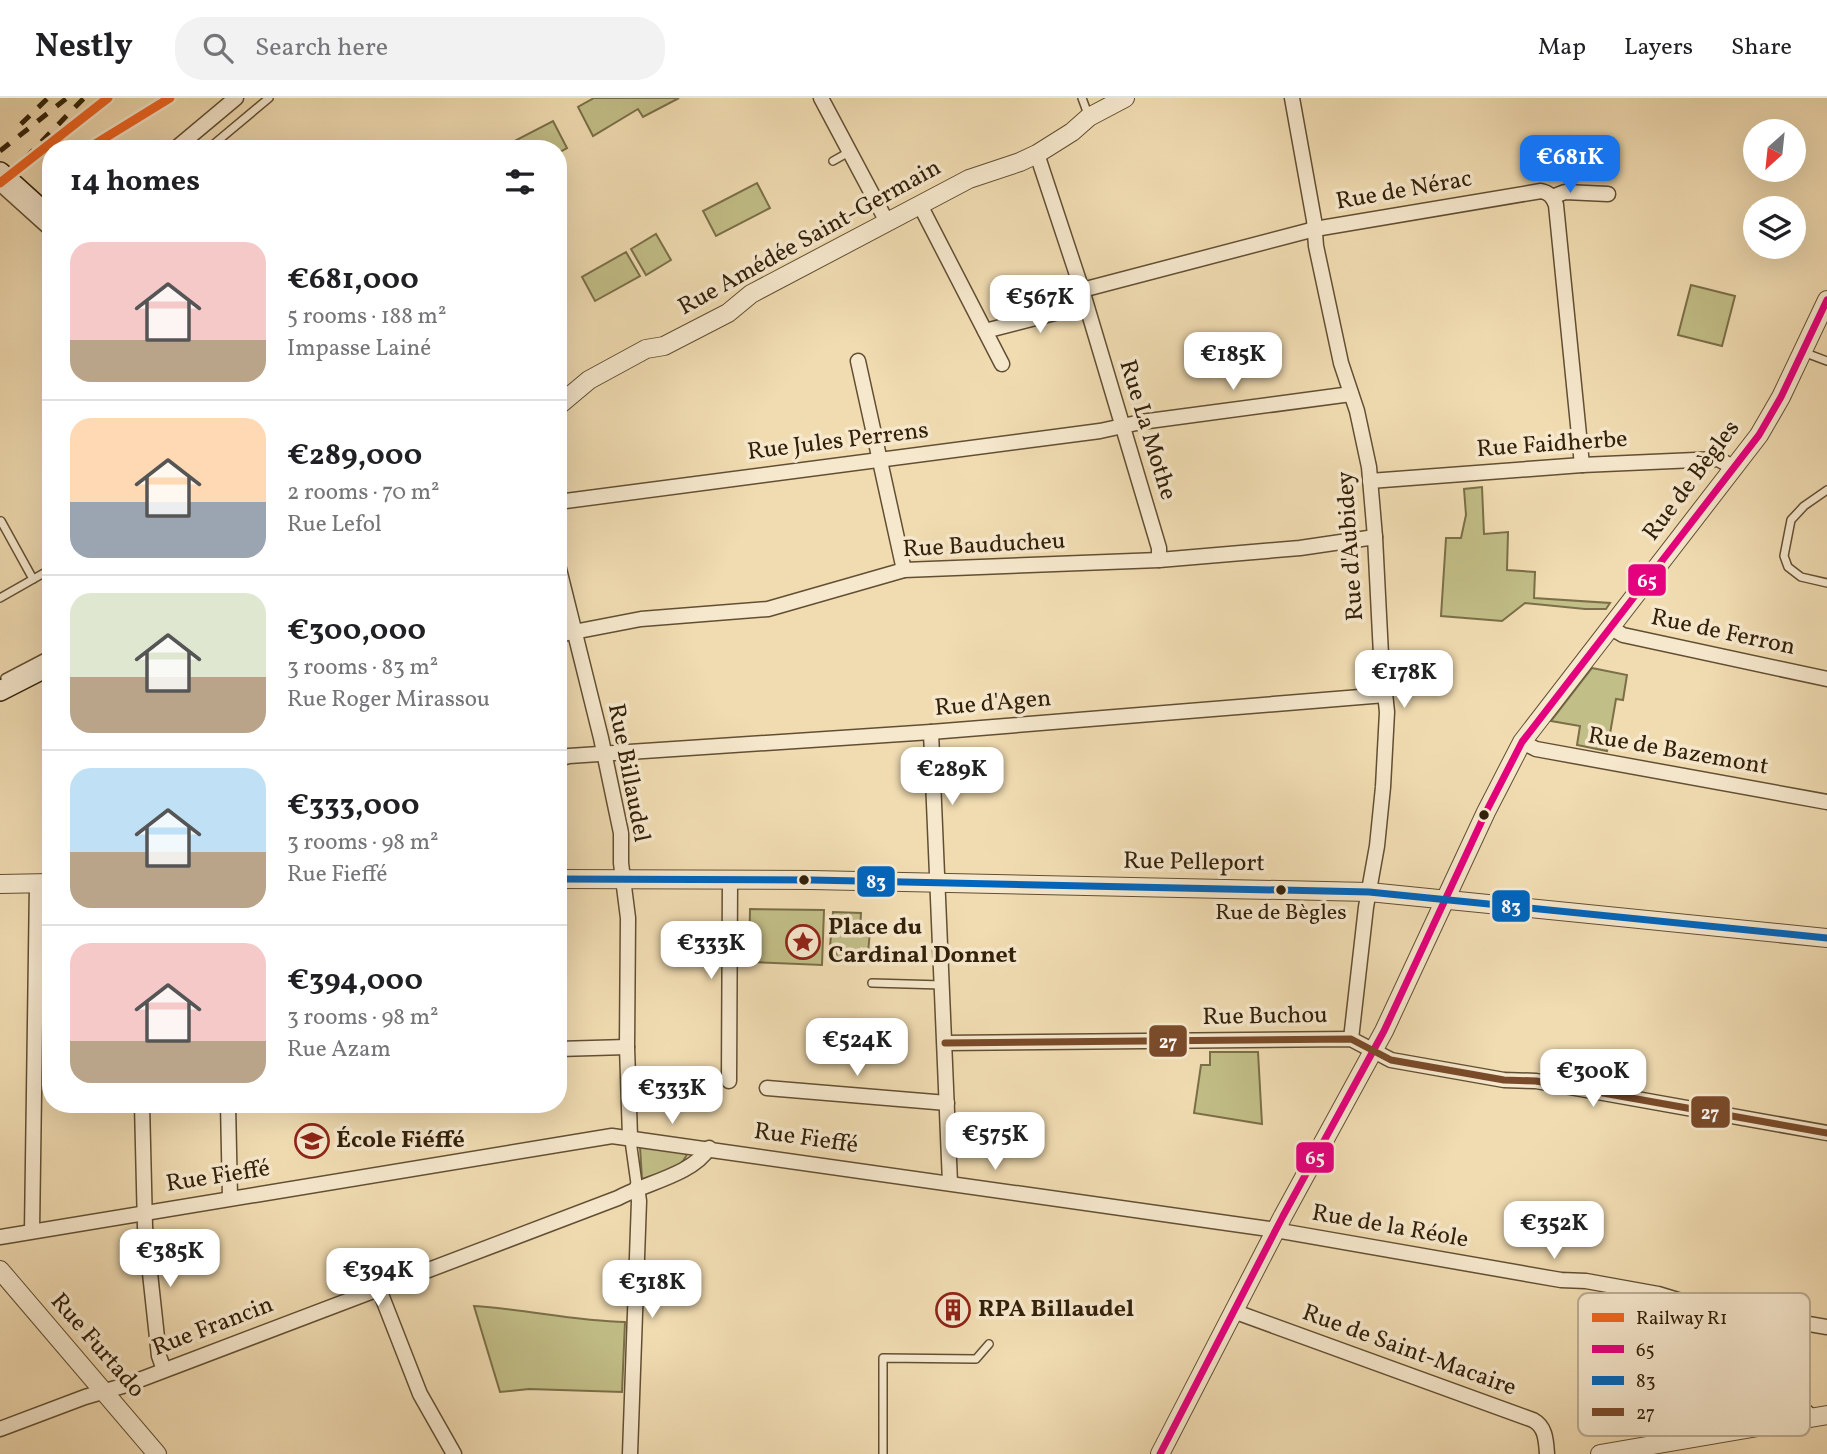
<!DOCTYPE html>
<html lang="en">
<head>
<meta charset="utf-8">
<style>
	:root { --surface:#fff; --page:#f2f2f2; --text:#202124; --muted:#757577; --line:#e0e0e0; --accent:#1a73e8 }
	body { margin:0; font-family:Vollkorn,serif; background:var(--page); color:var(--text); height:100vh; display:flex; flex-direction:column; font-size:26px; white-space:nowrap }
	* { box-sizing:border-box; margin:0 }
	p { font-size:23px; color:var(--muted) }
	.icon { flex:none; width:38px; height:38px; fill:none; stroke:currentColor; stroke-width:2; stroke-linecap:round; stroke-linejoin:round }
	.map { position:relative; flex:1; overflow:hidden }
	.panel { position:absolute; left:42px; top:42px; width:525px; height:973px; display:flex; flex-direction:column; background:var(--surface); border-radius:28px; box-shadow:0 7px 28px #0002 }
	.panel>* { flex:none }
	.needle { width:46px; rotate:207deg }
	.buttons { position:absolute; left:1743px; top:21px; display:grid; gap:14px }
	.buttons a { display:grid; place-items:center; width:63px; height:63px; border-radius:50%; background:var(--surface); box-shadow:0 7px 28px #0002; font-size:35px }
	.price { position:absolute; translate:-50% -60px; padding:0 16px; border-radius:14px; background:#fff; color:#222; font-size:23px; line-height:46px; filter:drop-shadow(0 2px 4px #0008) }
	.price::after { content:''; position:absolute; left:50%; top:42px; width:21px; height:16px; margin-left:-10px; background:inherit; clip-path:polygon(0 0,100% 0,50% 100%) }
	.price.active { background:var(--accent); color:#fff }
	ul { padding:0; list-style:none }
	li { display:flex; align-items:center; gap:21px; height:175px; padding:0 28px }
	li+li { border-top:2px solid var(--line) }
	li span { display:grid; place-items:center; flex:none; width:196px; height:140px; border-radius:21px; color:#555 }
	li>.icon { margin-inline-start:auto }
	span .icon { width:84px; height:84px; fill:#fffc; stroke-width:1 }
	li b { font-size:30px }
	h2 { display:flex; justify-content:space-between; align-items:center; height:84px; padding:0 28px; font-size:30px }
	header { display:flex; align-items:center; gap:42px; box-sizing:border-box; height:98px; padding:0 35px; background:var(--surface); border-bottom:2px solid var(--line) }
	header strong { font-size:33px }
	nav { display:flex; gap:38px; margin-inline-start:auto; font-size:24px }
	.search { width:490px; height:63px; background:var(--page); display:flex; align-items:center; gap:18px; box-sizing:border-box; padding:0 24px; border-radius:28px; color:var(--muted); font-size:26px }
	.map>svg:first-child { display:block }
	.green { fill:#c2be87; stroke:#7a6f48; stroke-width:2 }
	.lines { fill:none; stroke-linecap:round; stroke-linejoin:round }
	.service-casing { stroke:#624f33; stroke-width:10 }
	.pedestrian-casing { stroke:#624f33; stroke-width:13 }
	.minor-casing { stroke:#624f33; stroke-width:17 }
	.tertiary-casing { stroke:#624f33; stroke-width:20 }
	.secondary-casing { stroke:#322009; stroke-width:22 }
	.service { stroke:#f6e8cd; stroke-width:7 }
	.pedestrian { stroke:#f6e8cd; stroke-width:10 }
	.minor { stroke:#f6e8cd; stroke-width:14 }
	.tertiary { stroke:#f6e8cd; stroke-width:18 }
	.secondary { stroke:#f6e8cd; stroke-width:19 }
	.rail { stroke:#322009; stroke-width:5; stroke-dasharray:12 12; stroke-linecap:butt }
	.bus-1-casing { stroke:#f6e8cd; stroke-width:12 }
	.bus-2-casing { stroke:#f6e8cd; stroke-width:12 }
	.bus-3-casing { stroke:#f6e8cd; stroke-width:12 }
	.bus-1 { stroke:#e5007d; stroke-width:7 }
	.bus-2 { stroke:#0065bd; stroke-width:7 }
	.bus-3 { stroke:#7a4b2a; stroke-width:7 }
	.rail-1-casing { stroke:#f6e8cd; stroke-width:14 }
	.rail-1 { stroke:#f26522; stroke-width:9 }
	.bus-dot { fill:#322009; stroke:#f6e8cd; stroke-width:2.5 }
	.labels { text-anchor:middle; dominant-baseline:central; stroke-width:7; stroke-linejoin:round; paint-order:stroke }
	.bus-label { font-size:22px; fill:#322009; stroke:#f6e8cd }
	.street-label { font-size:24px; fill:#322009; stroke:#f6e8cd }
	.poi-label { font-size:24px; font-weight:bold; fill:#322009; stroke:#f6e8cd; text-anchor:start }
	.key { fill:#f6e8cd; stroke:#bbac92; stroke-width:2 }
	.key-label { font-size:19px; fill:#322009 }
	.line-badge { stroke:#f6e8cd; stroke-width:2.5 }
	.badge-label { font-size:19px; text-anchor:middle; font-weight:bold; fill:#fff }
</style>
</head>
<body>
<header>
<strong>Nestly</strong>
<div class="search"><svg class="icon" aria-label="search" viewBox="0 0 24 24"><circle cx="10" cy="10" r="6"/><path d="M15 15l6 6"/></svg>Search here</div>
<nav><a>Map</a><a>Layers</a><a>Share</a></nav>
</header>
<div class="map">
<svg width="1827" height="1356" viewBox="0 0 1827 1356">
	<rect width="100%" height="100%" fill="#f1dcb2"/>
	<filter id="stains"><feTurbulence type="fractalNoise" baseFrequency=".00286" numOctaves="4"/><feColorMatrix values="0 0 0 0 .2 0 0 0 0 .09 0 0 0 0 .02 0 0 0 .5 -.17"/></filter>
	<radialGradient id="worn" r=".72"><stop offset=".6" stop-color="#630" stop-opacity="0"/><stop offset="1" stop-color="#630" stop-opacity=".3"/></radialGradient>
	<!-- green -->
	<g class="green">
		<polygon points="594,0 679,0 643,19 638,11 593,38 578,9"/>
		<polygon points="553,23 567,50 558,55 558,51 499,51"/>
		<polygon points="757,85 770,110 716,138 703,113"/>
		<polygon points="656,136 671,162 646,177 631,151"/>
		<polygon points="626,154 640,178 595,203 582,179"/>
		<polygon points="1691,187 1735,198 1722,248 1678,237"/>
		<polygon points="1482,389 1484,436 1508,434 1507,472 1535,474 1534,500 1610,505 1606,511 1585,511 1525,505 1502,523 1441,518 1446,440 1461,440 1466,417 1464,391"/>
		<polygon points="1592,570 1627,577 1623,602 1616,601 1607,653 1577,647 1580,628 1551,623"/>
		<polygon points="750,811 824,812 822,867 749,864"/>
		<polygon points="833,814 861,815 860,832 870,833 867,866 836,864 837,850 830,849"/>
		<polygon points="1210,954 1258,954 1262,1026 1194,1015 1201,967 1210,967"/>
		<path d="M640,1049L688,1053C684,1072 659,1075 642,1081Z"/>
		<path d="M474,1208C525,1211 574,1223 625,1224L622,1294L529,1291L500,1294Z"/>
	</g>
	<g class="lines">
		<!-- service casing -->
		<g class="service-casing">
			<g id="service">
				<polyline points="1082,0 1089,19"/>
				<polyline points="208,51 269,0"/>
				<polyline points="833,63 849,54"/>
				<polyline points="0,90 51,136"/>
				<polyline points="1803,254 1827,263"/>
				<polyline points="1827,392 1804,408 1791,422 1784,458 1788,469 1801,479 1827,485"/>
				<polyline points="1,423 33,481"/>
				<polyline points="0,500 51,471"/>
				<polyline points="5,580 51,556"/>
				<polyline points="872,885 942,887"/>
				<polyline points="883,1356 883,1260 976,1261 989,1246"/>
			</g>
		</g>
		<!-- pedestrian casing -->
		<g class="pedestrian-casing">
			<polyline id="pedestrian" points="630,1039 637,1089"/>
		</g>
		<!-- minor casing -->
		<g class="minor-casing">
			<g id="minor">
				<polyline points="821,0 887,124"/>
				<polyline points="1292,0 1314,122 1316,148 1341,265 1357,313 1369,369 1375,439 1381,557 1387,614 1383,689 1377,748 1366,809 1351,941"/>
				<polyline points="175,51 236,0"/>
				<polyline points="1037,56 1082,192 1159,450 1159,462"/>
				<polyline points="1552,99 1565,94 1608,96"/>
				<polyline points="920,107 1002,266"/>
				<path d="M1082,192L1315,131L1541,93C1550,95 1553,99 1556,107L1582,367"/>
				<polyline points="985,233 1086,207"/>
				<polyline points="858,263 904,472"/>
				<polyline points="1370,383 1582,367 1718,361 1735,370"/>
				<polyline points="558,404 1100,333 1141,324 1351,296"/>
				<polyline points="558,467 601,640 621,735 621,765 628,820 627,949 630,1039"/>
				<polyline points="1611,530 1623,537 1827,581"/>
				<polyline points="558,537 641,521 768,511 904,472 1159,462 1300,450 1375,439"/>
				<polyline points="931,634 950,1085"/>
				<polyline points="1522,644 1536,651 1827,704"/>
				<polyline points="558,661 569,658 931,634 1385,597"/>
				<polyline points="945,945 1351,941 1391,962 1504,982 1536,983 1827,1035"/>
				<polyline points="558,951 627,949"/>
				<polyline points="729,983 730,782"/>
				<polyline points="767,990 947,1005"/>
				<polyline points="142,1006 145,1129 159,1258 164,1272"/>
				<polyline points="228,1006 230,1100"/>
				<polyline points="32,1133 37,786"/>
				<polyline points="0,1139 612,1038 1269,1131 1561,1182 1586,1183 1658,1196 1691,1206 1827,1229"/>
				<polyline points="379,1191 420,1296 454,1356"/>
				<polyline points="1712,1210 1717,1227 1726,1242 1813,1320"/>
				<path d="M1233,1213L1533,1322C1546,1329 1546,1343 1547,1356"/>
				<path d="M0,1331L85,1299L126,1287L618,1100C645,1085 692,1077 709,1050"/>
				<polyline points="630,1356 639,1103 637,1089"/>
			</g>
		</g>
		<!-- tertiary casing -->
		<g class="tertiary-casing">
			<g id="tertiary">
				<polyline points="558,308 589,282 646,251 664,248 728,215 751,196 969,81 1020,64 1037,56 1072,34 1089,19 1125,0"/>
				<polyline points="558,781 812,782 1369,794 1827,840"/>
				<polyline points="0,786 51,785"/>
				<polyline points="0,1172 157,1356"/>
				<polyline points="1160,1356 1283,1118 1384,933 1486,714 1522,644 1759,337 1781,299 1827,202"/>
				<polyline points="1600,1356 1827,1317"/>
			</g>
		</g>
		<!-- secondary casing -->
		<g class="secondary-casing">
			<g id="secondary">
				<polyline points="0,74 51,120"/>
				<polyline points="0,593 51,567"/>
			</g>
		</g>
		<!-- service -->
		<use href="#service" class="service"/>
		<!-- pedestrian -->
		<use href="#pedestrian" class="pedestrian"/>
		<!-- minor -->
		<use href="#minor" class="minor"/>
		<!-- tertiary -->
		<use href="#tertiary" class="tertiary"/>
		<!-- secondary -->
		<use href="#secondary" class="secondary"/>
		<!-- rail -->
		<g class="rail">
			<polyline points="21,26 48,0"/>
			<polyline points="87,51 170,0"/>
			<polyline points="0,53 67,0"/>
			<polyline points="8,78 84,0"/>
			<polyline points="46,78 51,75"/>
		</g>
		<!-- bus-1 casing -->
		<g class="bus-1-casing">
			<polyline id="bus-1" points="1160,1356 1283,1118 1384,933 1486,714 1522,644 1759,337 1781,299 1827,202"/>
		</g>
		<!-- bus-2 casing -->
		<g class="bus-2-casing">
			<polyline id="bus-2" points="558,781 812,782 1369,794 1827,840"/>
		</g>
		<!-- bus-3 casing -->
		<g class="bus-3-casing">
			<polyline id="bus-3" points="945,945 1351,941 1391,962 1504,982 1536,983 1827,1035"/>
		</g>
		<!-- bus-1 -->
		<use href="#bus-1" class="bus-1"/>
		<!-- bus-2 -->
		<use href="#bus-2" class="bus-2"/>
		<!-- bus-3 -->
		<use href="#bus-3" class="bus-3"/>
		<!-- rail-1 casing -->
		<g class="rail-1-casing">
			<g id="rail-1">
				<polyline points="87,51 170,0"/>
				<polyline points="0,85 108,0"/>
			</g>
		</g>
		<!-- rail-1 -->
		<use href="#rail-1" class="rail-1"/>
	</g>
	<!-- icons -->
	<defs>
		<g id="sight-ring" transform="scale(1.75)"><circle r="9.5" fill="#f6e8cd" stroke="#8f2418" stroke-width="1.5"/><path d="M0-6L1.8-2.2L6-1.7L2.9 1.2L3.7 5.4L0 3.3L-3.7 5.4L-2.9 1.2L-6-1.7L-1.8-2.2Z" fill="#8f2418"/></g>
		<g id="school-ring" transform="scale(1.75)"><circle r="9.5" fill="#f6e8cd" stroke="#8f2418" stroke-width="1.5"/><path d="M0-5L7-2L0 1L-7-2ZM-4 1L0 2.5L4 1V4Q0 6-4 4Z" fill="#8f2418"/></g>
		<g id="building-ring" transform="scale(1.75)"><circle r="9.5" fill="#f6e8cd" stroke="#8f2418" stroke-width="1.5"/><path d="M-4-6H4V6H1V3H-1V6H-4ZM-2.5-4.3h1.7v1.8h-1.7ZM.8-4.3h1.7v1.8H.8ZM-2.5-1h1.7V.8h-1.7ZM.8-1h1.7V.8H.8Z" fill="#8f2418"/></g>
	</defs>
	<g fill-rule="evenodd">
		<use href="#sight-ring" x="803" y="844"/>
		<use href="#school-ring" x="312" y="1043"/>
		<use href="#building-ring" x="953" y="1212"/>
	</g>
	<!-- markers -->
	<g class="bus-dot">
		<circle cx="1484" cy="717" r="6"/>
		<circle cx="804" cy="782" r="6"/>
		<circle cx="1281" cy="792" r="6"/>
	</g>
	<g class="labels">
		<!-- bus labels -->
		<g class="bus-label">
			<text x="1281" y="815">Rue de Bègles</text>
		</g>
		<!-- street labels -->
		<g class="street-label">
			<text transform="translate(1404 93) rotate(-10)">Rue de Nérac</text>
			<text transform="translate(810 140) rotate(-29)">Rue Amédée Saint-Germain</text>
			<text transform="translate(1147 332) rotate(73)">Rue La Mothe</text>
			<text transform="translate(838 344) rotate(-7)">Rue Jules Perrens</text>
			<text transform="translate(1552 347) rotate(-4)">Rue Faidherbe</text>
			<text transform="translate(1692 383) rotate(-53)">Rue de Bègles</text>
			<text transform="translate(984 448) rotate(-3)">Rue Bauducheu</text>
			<text transform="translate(1351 448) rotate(-94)">Rue d'Aubidey</text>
			<text transform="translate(1723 535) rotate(12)">Rue de Ferron</text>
			<text transform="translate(993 606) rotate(-5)">Rue d'Agen</text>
			<text transform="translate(1678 654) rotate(10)">Rue de Bazemont</text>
			<text transform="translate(628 675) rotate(79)">Rue Billaudel</text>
			<text transform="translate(1194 765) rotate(1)">Rue Pelleport</text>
			<text transform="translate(1265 919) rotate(-1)">Rue Buchou</text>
			<text transform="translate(806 1041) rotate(8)">Rue Fieffé</text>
			<text transform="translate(218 1079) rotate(-9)">Rue Fieffé</text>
			<text transform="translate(1390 1129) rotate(10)">Rue de la Réole</text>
			<text transform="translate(213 1229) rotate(-21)">Rue Francin</text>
			<text transform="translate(97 1248) rotate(49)">Rue Furtado</text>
			<text transform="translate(1409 1253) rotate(20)">Rue de Saint-Macaire</text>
		</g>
		<!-- poi labels -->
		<g class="poi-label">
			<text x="828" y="830">Place du<tspan x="828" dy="28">Cardinal Donnet</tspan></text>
			<text x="336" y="1043">École Fiéffé</text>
			<text x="978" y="1212">RPA Billaudel</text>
		</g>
	</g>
	<!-- legend -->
	<rect x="1578" y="1195" width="232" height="143" rx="10" class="key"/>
	<rect x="1592" y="1215" width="32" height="9" fill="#f26522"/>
	<rect x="1592" y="1247" width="32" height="8" fill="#e5007d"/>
	<rect x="1592" y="1278" width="32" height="9" fill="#0065bd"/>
	<rect x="1592" y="1310" width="32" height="8" fill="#7a4b2a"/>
	<g class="key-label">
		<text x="1636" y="1226">Railway R1</text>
		<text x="1636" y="1258">65</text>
		<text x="1636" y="1289">83</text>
		<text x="1636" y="1321">27</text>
	</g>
	<g class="line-badge">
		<rect x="1627" y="465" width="40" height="34" rx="7" fill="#e5007d"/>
		<rect x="856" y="767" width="40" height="33" rx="7" fill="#0065bd"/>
		<rect x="1491" y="791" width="40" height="34" rx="7" fill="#0065bd"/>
		<rect x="1148" y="926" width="40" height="34" rx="7" fill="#7a4b2a"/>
		<rect x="1690" y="997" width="41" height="34" rx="7" fill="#7a4b2a"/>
		<rect x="1295" y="1043" width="40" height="33" rx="7" fill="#e5007d"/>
	</g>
	<g class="badge-label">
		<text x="1647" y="489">65</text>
		<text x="876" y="790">83</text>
		<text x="1511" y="815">83</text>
		<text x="1168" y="950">27</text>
		<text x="1710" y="1021">27</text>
		<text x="1315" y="1066">65</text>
	</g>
	<rect width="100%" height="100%" filter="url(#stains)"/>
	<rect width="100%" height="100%" fill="url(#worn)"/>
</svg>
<div class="buttons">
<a><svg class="needle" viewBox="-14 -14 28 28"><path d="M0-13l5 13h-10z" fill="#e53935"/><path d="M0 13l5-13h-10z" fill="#757577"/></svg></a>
<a><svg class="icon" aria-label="layers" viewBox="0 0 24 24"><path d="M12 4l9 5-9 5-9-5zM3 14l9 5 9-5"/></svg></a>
</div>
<b class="price active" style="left:1570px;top:97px">€681K</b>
<b class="price" style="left:1040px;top:237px">€567K</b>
<b class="price" style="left:1233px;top:294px">€185K</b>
<b class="price" style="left:1404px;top:612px">€178K</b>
<b class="price" style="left:952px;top:709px">€289K</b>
<b class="price" style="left:711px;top:883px">€333K</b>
<b class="price" style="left:857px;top:980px">€524K</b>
<b class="price" style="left:1593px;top:1011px">€300K</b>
<b class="price" style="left:672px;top:1028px">€333K</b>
<b class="price" style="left:995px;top:1074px">€575K</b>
<b class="price" style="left:1554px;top:1163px">€352K</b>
<b class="price" style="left:170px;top:1191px">€385K</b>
<b class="price" style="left:378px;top:1210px">€394K</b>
<b class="price" style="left:652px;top:1222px">€318K</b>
<section class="panel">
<h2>14 homes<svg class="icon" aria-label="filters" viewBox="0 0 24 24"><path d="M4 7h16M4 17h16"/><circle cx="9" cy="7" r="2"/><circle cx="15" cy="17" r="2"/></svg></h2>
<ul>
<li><span style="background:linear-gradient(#f6c9c9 70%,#b9a48a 0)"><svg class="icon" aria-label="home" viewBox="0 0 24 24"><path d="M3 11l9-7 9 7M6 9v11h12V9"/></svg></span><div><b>€681,000</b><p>5 rooms · 188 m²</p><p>Impasse Lainé</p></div></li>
<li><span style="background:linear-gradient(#ffd9b3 60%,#9aa5b1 0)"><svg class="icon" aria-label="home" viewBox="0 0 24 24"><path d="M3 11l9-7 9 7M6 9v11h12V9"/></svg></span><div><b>€289,000</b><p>2 rooms · 70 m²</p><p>Rue Lefol</p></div></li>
<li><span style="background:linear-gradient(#dfe7d0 60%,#b9a48a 0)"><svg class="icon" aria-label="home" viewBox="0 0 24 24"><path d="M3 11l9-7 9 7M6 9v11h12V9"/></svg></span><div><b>€300,000</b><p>3 rooms · 83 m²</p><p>Rue Roger Mirassou</p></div></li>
<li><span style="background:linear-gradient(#bfe0f5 60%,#b9a48a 0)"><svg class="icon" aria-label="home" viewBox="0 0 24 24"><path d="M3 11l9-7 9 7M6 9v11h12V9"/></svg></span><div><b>€333,000</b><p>3 rooms · 98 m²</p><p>Rue Fieffé</p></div></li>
<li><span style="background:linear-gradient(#f6c9c9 70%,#b9a48a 0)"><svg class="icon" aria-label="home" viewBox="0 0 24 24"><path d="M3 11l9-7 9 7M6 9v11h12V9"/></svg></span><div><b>€394,000</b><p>3 rooms · 98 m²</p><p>Rue Azam</p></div></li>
</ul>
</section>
</div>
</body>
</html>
